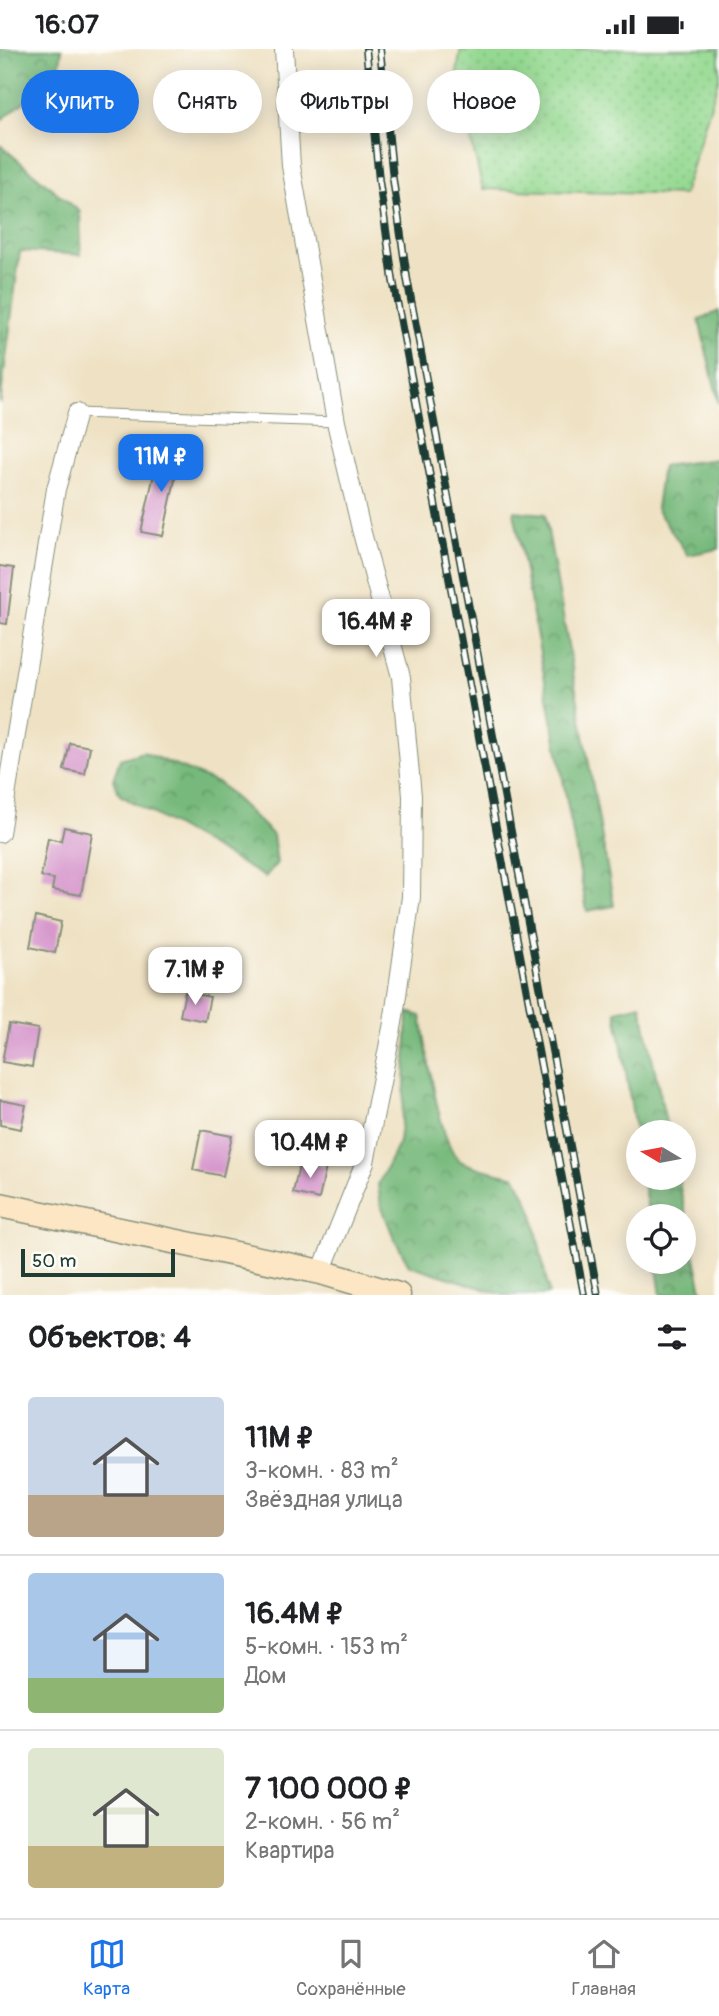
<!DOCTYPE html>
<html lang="ru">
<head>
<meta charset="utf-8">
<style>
	:root { --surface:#fff; --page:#f2f2f2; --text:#202124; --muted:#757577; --line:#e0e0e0; --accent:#1a73e8 }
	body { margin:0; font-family:Pangolin,sans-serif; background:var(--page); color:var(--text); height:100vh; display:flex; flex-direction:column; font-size:26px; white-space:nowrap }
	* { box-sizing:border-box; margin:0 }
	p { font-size:23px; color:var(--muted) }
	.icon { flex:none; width:38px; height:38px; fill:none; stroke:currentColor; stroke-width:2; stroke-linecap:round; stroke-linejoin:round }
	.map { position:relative; height:1246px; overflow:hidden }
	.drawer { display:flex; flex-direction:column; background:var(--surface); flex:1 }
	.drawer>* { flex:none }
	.banner { position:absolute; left:21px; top:21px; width:677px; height:63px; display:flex; gap:14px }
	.needle { width:46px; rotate:280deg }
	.controls { position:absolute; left:626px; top:1071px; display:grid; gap:14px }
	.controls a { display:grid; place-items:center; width:70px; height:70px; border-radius:50%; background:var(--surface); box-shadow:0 4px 18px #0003; font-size:35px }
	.scale { position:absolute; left:21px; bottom:18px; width:154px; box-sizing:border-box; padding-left:7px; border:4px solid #1f3d34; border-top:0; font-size:19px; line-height:24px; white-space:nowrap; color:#1f3d34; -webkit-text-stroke:5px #fdfcf7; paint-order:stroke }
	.price { position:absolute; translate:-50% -60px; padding:0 16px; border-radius:14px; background:#fff; color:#222; font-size:23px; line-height:46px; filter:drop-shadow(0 2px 4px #0008) }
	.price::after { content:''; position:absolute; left:50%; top:42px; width:21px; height:16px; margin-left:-10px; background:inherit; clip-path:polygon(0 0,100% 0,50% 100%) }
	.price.on { background:var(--accent); color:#fff }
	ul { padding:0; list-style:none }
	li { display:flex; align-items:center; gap:21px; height:175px; padding:0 28px }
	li+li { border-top:2px solid var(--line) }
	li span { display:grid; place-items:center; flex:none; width:196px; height:140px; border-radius:7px; color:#555 }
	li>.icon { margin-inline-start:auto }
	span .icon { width:84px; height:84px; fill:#fffc; stroke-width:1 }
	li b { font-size:30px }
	h2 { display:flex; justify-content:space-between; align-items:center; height:84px; padding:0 28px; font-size:30px }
	.pill { padding:0 24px; border-radius:32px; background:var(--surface); box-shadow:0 4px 18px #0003; font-size:24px; line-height:63px }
	.pill.on { background:var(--accent); color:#fff }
	.status { display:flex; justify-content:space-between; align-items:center; height:49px; padding:0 35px; background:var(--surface); direction:ltr }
	.status svg { height:19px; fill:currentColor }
	.tab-bar { display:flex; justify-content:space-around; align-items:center; height:98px; border-top:2px solid var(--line); background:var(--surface); font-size:19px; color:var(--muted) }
	.tab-bar a { display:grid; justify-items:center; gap:4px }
	.tab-bar .on { color:var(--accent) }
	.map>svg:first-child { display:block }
	.forest { fill:url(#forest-crowns); stroke:#4b7b58; stroke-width:2 }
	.park { fill:url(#park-dots); stroke:#5a8b62; stroke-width:2 }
	.building { fill:#d799cd }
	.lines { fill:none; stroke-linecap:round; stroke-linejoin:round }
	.lane-casing { stroke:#87907c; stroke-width:11 }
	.street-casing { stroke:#87907c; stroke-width:20 }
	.secondary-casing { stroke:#87907c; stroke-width:27 }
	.lane { stroke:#fff; stroke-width:9 }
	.street { stroke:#fff; stroke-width:18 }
	.secondary { stroke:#fce6c4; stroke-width:24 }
	.rail-casing { stroke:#1f3d34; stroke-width:8 }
	.rail { stroke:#fdfcf7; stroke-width:5; stroke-dasharray:16; stroke-linecap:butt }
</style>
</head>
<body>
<div class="status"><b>16:07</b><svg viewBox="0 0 49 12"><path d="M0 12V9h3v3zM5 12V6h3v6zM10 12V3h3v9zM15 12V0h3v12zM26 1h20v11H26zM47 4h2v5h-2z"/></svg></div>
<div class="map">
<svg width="719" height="1246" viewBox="0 0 719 1246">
	<defs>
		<pattern id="forest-crowns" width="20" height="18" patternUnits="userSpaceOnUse" patternTransform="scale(1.75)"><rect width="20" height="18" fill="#77b97b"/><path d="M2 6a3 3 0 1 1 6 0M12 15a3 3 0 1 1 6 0" fill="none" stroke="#619866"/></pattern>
		<pattern id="park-dots" width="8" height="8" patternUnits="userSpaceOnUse" patternTransform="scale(1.75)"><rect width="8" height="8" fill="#94d991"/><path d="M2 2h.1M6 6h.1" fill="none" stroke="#7fbb7e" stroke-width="1.8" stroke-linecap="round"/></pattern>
	</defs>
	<rect width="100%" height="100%" fill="#fdfcf7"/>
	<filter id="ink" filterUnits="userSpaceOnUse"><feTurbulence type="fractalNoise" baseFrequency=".0143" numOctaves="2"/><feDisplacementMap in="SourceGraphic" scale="14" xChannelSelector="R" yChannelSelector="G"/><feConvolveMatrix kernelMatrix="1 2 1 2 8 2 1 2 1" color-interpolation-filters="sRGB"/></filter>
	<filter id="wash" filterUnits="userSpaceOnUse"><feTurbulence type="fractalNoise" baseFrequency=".00686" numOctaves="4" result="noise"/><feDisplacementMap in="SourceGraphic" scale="28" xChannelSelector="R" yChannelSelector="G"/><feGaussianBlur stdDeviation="1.57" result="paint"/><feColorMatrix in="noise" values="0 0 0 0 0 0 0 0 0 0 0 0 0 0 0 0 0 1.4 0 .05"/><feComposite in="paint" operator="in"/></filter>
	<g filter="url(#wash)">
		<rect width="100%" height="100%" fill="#efe2c4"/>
		<!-- forest -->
		<g class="forest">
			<polygon points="0,0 62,0 58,26 0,72"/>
			<polygon points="0,96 80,163 81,206 20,202 0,355"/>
			<polygon points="719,262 719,355 699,271"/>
			<polygon points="719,410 719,500 688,506 656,460 662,417"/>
			<polygon points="514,462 545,465 614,857 587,862"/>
			<polygon points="143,703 220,735 273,786 277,814 265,828 120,746 113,731 120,710"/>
			<polygon points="641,956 668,1083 639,1083 639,1105 616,962"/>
			<path d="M408,963L421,967C426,995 439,1095 459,1111C467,1118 504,1125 516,1128L532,1160L549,1244L545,1246H503L409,1216L394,1189L381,1157L378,1136L399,1093L405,1037Z"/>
			<polygon points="642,1129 678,1129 703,1246 661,1246 656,1213 684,1213 684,1167 649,1167"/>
		</g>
		<!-- park -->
		<polygon class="park" points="461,0 719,0 719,29 683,146 483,140 456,29"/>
		<g id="blocks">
			<!-- building -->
			<g class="building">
				<polygon points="159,403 180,407 163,487 141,483"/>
				<polygon points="0,517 14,519 7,575 0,574"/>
				<polygon points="70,694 90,698 85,725 64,721"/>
				<polygon points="64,778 92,784 81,846 52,841 54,830 41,828 48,789 61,792"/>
				<polygon points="36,867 61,873 55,904 30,898"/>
				<polygon points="185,943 210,948 205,972 180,967"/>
				<polygon points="9,975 38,980 32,1018 2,1013"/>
				<polygon points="0,1051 26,1056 21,1080 0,1076"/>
				<polygon points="201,1081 232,1087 223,1127 193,1121"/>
				<polygon points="300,1112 326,1118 319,1150 293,1144"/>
			</g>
		</g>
	</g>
	<g filter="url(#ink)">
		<use href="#blocks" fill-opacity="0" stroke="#87907c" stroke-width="2"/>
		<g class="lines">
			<!-- lane casing -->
			<g class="lane-casing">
				<polyline id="lane" points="77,364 336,373"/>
			</g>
			<!-- street casing -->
			<g class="street-casing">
				<g id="street">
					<polyline points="284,0 291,117 336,373 361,480 401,628 412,747 411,848 393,974 365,1113 321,1223"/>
					<polyline points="0,784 56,440 77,364"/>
				</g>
			</g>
			<!-- secondary casing -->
			<g class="secondary-casing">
				<polyline id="secondary" points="0,1156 321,1223 398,1246"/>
			</g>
			<!-- lane -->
			<use href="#lane" class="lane"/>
			<!-- street -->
			<use href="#street" class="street"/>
			<!-- secondary -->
			<use href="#secondary" class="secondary"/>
			<!-- rail casing -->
			<g class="rail-casing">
				<g id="rail">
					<polyline points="366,0 379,131 393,231 584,1246"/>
					<polyline points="380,0 393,130 407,229 598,1246"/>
				</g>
			</g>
			<!-- rail -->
			<use href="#rail" class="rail"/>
		</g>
	</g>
</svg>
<div class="controls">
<a><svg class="needle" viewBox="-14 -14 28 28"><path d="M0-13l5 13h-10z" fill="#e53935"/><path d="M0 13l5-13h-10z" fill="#757577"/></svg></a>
<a><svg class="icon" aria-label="locate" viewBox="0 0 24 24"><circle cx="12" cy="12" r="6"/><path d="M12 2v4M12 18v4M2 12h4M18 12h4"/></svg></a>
</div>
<div class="scale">50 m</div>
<b class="price on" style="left:161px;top:445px">11M ₽</b>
<b class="price" style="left:376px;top:610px">16.4M ₽</b>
<b class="price" style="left:195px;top:958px">7.1M ₽</b>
<b class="price" style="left:310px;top:1131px">10.4M ₽</b>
<div class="banner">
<a class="pill on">Купить</a>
<a class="pill">Снять</a>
<a class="pill">Фильтры</a>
<a class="pill">Новое</a>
</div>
</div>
<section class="drawer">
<h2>Объектов: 4<svg class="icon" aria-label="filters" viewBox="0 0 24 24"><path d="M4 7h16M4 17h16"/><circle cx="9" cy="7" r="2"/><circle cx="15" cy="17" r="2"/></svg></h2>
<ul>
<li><span style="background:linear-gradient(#c9d6e8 70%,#b9a48a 0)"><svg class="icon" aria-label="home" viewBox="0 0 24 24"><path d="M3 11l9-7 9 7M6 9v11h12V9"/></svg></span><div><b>11M ₽</b><p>3-комн. · 83 m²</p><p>Звёздная улица</p></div></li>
<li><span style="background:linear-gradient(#a9c7e8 75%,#8fb573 0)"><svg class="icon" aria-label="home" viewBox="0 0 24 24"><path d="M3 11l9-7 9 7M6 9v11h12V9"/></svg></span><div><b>16.4M ₽</b><p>5-комн. · 153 m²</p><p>Дом</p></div></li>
<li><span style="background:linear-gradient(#dfe7d0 70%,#c2b280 0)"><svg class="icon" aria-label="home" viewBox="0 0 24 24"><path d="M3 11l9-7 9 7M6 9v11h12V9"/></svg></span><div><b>7 100 000 ₽</b><p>2-комн. · 56 m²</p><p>Квартира</p></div></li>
</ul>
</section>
<nav class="tab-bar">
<a class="on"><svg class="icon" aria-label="map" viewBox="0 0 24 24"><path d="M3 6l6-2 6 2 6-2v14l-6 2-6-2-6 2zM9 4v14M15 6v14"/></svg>Карта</a>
<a><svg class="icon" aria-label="saved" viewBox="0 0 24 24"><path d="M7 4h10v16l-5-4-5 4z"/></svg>Сохранённые</a>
<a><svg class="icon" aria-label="home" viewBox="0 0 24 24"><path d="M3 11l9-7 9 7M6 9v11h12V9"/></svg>Главная</a>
</nav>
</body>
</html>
